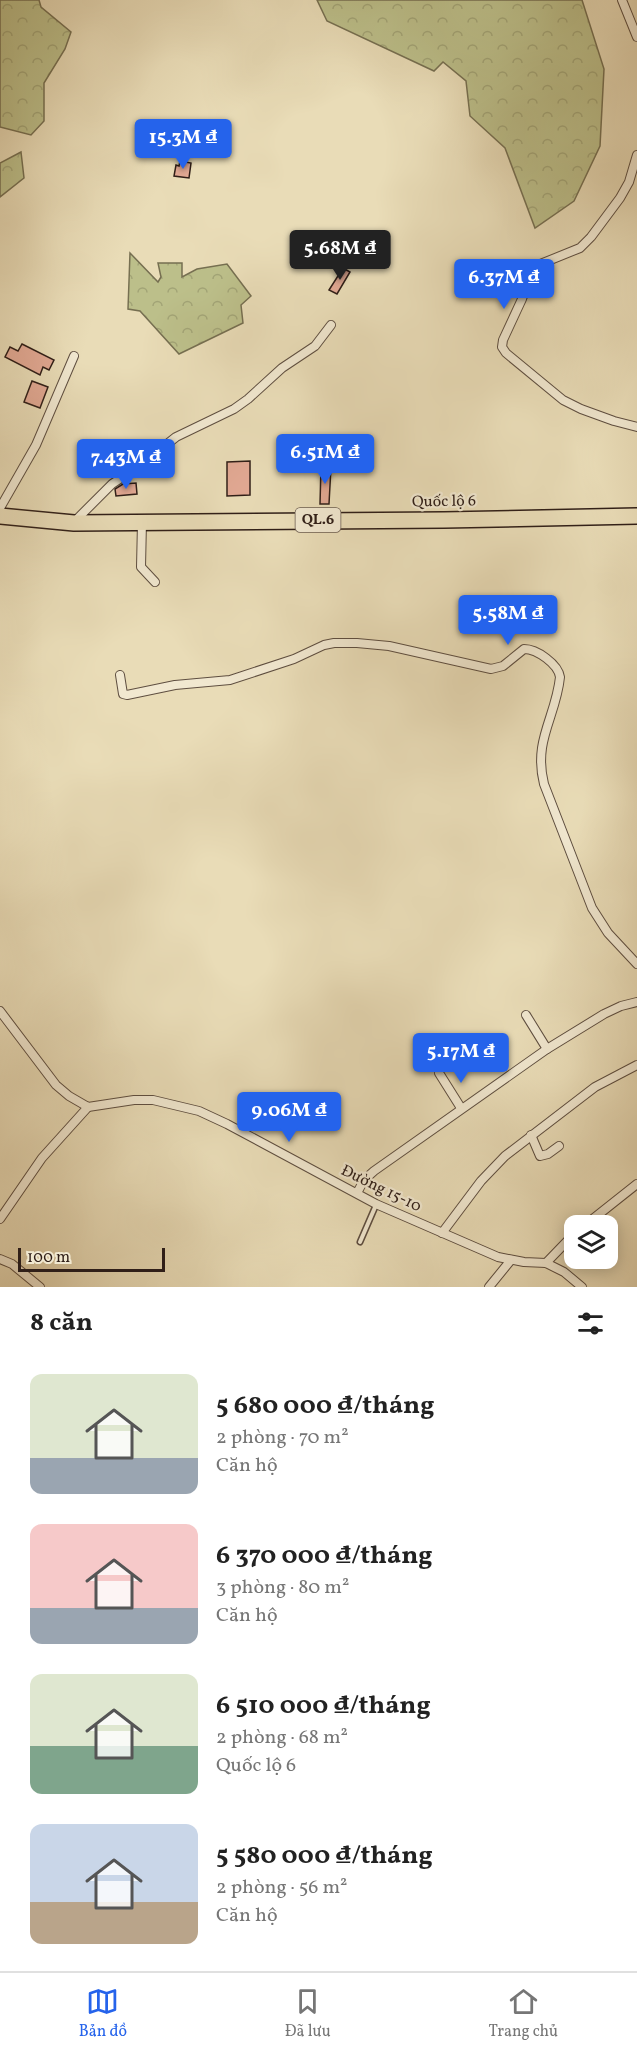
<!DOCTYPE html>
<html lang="vi">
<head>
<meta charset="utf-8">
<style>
	:root { --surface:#fff; --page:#f2f2f2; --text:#222; --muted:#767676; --line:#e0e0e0; --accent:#2563eb }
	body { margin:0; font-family:Vollkorn,serif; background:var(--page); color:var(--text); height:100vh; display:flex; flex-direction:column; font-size:22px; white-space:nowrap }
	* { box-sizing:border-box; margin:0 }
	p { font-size:20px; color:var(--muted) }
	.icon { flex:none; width:33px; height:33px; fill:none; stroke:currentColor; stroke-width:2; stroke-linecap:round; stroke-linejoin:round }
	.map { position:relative; height:1287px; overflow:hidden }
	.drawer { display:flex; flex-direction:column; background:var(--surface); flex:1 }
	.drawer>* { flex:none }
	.buttons { position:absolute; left:564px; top:1215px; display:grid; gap:12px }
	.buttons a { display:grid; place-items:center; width:54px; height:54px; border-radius:12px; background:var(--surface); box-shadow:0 3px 15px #0003; font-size:30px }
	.scale { position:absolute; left:18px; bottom:15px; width:147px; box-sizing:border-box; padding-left:6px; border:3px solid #301f18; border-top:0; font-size:16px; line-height:21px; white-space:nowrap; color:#301f18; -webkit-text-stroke:4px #f1e8d0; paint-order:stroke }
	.price { position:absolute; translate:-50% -51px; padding:0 14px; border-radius:6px; background:var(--accent); color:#fff; font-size:20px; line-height:39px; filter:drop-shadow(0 2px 3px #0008) }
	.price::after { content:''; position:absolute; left:50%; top:36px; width:18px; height:14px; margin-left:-9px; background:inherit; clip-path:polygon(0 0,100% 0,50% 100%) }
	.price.active { background:#222; color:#fff }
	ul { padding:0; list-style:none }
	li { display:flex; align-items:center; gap:18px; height:150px; padding:0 30px }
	li span { display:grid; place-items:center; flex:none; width:168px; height:120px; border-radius:12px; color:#555 }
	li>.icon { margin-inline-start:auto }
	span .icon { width:72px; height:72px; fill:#fffc; stroke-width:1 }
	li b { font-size:26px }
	h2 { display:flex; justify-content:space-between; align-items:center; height:72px; padding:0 30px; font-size:26px }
	.tab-bar { display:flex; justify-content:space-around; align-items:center; height:84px; border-top:2px solid var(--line); background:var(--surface); font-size:16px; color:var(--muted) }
	.tab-bar a { display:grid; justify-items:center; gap:3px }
	.tab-bar .active { color:var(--accent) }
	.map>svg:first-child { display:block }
	.forest { fill:url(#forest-crowns); stroke:#766f51; stroke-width:1.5 }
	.building { fill:#e2a994; stroke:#301f18; stroke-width:1.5 }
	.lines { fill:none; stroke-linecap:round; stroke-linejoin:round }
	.lane-casing { stroke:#5e4e40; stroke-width:7 }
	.street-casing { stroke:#5e4e40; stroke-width:10 }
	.highway-casing { stroke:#301f18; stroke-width:18 }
	.lane { stroke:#f1e8d0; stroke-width:4 }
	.street { stroke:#f1e8d0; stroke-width:8 }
	.highway { stroke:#e9dcb7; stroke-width:15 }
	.labels { text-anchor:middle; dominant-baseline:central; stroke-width:4.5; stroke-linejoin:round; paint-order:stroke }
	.shield { fill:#f1e8d0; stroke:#6a5b4f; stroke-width:1.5 }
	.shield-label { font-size:15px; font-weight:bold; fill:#301f18 }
	.street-label { font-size:16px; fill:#301f18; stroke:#f1e8d0 }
</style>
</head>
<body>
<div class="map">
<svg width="637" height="1287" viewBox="0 0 637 1287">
	<defs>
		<pattern id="forest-crowns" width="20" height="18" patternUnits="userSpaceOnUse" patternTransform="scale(1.5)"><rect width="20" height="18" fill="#bcbf8a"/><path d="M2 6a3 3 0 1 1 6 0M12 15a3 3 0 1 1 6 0" fill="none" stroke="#a2a476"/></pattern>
	</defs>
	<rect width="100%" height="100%" fill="#e9dcb7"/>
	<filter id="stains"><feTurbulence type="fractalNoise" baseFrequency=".00333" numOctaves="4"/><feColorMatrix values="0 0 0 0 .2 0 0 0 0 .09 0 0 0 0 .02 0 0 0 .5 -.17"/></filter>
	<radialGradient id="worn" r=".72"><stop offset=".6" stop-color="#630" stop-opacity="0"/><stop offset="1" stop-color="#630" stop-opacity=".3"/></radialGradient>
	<!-- forest -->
	<g class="forest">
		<polygon points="0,0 39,0 41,7 71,32 65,49 44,83 44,121 31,135 0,127"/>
		<polygon points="317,0 582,0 604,69 600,146 574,201 535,228 505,148 470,116 466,81 443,62 434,71 327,21"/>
		<polygon points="21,152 24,178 0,197 0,163"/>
		<polygon points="130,253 158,282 161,277 158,263 182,263 182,277 197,269 227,264 251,296 241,305 243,323 179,354 140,311 128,309"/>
	</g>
	<!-- building -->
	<g class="building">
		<polygon points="180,161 191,163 189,178 174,176 176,165 179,166"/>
		<polygon points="343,268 350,272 337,294 329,290"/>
		<polygon points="22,344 54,360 49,370 43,367 40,375 5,357 10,347 18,351"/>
		<polygon points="32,381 48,387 40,408 24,402"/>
		<polygon points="250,461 250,495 227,496 227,462"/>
		<polygon points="321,467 331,467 329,504 320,504"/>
		<polygon points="136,483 137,494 116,496 115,489 123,484"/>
	</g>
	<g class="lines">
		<!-- lane casing -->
		<g class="lane-casing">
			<polyline id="lane" points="360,1242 376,1205"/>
		</g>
		<!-- street casing -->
		<g class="street-casing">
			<g id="street">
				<polyline points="622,0 637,37"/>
				<path d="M637,155L629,182L620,198L591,237L580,248L528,269C522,279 526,289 522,299L503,340L502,347L506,353L563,400L581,409L614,421L637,427"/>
				<polyline points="0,508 36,445 74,356"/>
				<polyline points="75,521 112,484 142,464 176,437 234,409 248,399 282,368 315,346 331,325"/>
				<polyline points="142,522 141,567 155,582"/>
				<path d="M120,675L123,694L127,695L175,685L230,680L294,659L324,645L334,643H357L389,646L491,669L503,666L524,649C537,649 558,664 560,677C556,717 533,740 544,784L592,908L608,933L637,964"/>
				<polyline points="0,1011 56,1085 69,1096 88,1107 134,1100 153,1100 199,1111 227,1124 376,1204 498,1257 524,1262 546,1263 564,1272 582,1287"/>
				<polyline points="526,1015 547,1049"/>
				<polyline points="439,1073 461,1108"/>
				<polyline points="531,1135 540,1156 548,1154 559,1146"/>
				<polyline points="357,1193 364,1180 374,1171 547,1049 604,1014 621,1006 637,1002"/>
				<polyline points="0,1219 42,1158 88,1107"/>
				<polyline points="584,1226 637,1184"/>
				<polyline points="442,1233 481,1181 505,1156 595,1087 637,1065"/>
				<polyline points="0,1259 12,1264 40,1287"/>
				<polyline points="546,1263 574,1234"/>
				<polyline points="489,1287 511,1260"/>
			</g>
		</g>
		<!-- highway casing -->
		<g class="highway-casing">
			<polyline id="highway" points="0,516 74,523 444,520 637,516"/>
		</g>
		<!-- lane -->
		<use href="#lane" class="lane"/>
		<!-- street -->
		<use href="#street" class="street"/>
		<!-- highway -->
		<use href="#highway" class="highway"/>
	</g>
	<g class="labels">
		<!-- shield labels -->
		<rect class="shield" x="295.5" y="508" width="45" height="24" rx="4.5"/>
		<g class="shield-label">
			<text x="318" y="520">QL.6</text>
		</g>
		<!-- street labels -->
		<g class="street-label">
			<text transform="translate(444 502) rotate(-1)">Quốc lộ 6</text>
			<text transform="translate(381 1189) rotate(26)">Đường 15-10</text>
		</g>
	</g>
	<rect width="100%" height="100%" filter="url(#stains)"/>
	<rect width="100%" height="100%" fill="url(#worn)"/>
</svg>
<div class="buttons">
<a><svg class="icon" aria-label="layers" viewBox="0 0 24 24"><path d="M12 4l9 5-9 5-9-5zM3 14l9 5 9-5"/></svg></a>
</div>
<div class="scale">100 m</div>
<b class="price" style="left:183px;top:170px">15.3M ₫</b>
<b class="price active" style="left:340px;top:281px">5.68M ₫</b>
<b class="price" style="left:504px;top:310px">6.37M ₫</b>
<b class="price" style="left:325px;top:485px">6.51M ₫</b>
<b class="price" style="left:126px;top:490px">7.43M ₫</b>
<b class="price" style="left:508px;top:646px">5.58M ₫</b>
<b class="price" style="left:461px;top:1084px">5.17M ₫</b>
<b class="price" style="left:289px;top:1143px">9.06M ₫</b>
</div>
<section class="drawer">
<h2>8 căn<svg class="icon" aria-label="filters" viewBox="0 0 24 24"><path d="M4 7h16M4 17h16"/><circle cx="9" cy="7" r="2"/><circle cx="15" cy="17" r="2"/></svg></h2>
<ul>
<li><span style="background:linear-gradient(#dfe7d0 70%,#9aa5b1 0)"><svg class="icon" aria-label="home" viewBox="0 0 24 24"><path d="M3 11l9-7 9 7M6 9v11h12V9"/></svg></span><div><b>5 680 000 ₫/tháng</b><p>2 phòng · 70 m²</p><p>Căn hộ</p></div></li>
<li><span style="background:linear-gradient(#f6c9c9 70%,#9aa5b1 0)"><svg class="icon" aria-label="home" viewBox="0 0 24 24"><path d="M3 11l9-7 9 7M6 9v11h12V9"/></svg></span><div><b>6 370 000 ₫/tháng</b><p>3 phòng · 80 m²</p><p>Căn hộ</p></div></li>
<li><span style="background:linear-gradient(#dfe7d0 60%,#7fa58c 0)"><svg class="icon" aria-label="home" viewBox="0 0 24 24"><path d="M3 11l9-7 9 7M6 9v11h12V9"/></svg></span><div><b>6 510 000 ₫/tháng</b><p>2 phòng · 68 m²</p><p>Quốc lộ 6</p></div></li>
<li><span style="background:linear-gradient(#c9d6e8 65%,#b9a48a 0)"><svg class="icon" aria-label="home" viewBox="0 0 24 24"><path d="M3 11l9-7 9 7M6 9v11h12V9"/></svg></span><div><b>5 580 000 ₫/tháng</b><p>2 phòng · 56 m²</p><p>Căn hộ</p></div></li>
</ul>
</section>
<nav class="tab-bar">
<a class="active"><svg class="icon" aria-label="map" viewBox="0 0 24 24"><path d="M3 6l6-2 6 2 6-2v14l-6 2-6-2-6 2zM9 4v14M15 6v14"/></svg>Bản đồ</a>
<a><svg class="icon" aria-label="saved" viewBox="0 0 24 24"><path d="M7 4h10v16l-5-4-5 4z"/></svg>Đã lưu</a>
<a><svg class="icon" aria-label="home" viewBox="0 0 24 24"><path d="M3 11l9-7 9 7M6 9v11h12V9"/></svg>Trang chủ</a>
</nav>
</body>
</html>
